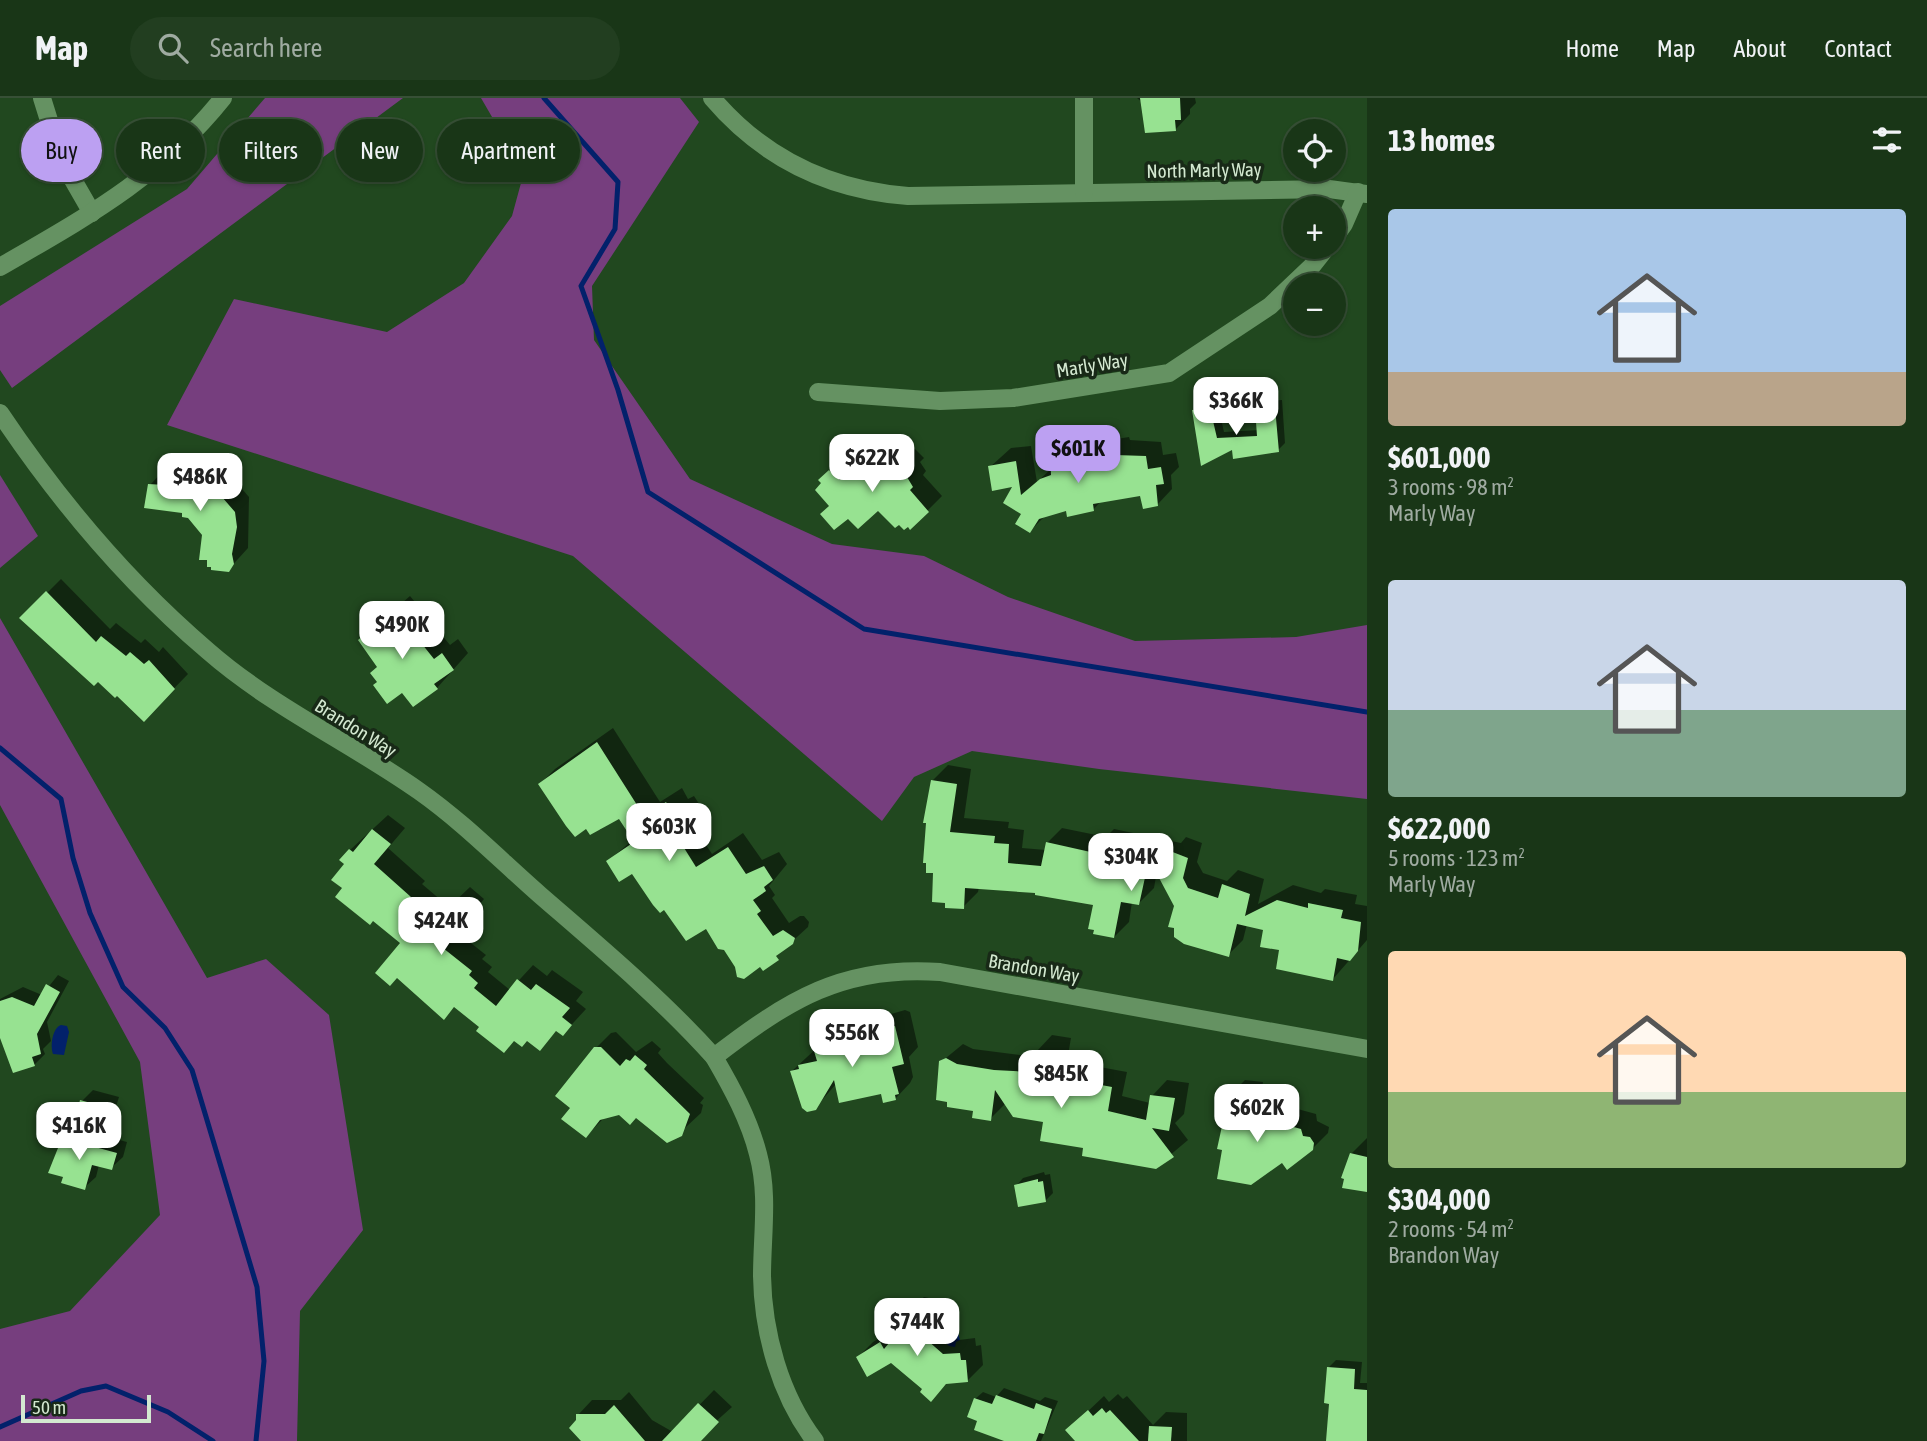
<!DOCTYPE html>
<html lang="en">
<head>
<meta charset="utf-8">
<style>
	:root { --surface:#193617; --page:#223e20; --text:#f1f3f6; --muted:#9faba1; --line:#375036; --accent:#bca0f2 }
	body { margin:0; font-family:"Asap Condensed",sans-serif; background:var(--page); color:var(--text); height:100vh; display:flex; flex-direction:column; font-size:26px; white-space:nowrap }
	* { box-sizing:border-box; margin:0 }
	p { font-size:23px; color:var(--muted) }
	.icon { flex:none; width:38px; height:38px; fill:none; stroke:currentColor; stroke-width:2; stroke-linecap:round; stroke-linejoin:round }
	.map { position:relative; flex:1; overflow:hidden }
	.side { display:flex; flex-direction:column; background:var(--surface); width:560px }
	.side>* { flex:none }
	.hud { position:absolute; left:21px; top:21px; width:665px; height:63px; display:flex; gap:14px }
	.controls { position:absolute; left:1283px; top:21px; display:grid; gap:14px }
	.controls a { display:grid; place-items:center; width:63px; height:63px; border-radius:50%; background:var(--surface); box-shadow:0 2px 5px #0004,0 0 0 2px var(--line); font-size:35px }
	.scale { position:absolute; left:21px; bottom:18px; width:130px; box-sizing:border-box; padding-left:7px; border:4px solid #d3e8d0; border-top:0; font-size:19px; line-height:24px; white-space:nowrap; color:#d3e8d0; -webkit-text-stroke:5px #182917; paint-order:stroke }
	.price { position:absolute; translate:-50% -60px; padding:0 16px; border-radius:14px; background:#fff; color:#222; font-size:23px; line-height:46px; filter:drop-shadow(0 2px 4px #0008) }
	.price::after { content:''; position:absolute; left:50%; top:42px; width:21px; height:16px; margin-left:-10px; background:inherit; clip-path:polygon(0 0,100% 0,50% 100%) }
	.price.on { background:var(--accent); color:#111 }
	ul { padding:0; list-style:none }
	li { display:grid; align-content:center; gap:14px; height:371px; padding:0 21px }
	li span { display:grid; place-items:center; height:217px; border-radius:7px; color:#555 }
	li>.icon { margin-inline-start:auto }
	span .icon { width:126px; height:126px; fill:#fffc; stroke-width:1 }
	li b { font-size:30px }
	h2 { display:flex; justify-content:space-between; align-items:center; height:84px; padding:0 21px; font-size:30px }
	.chip { padding:0 24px; border-radius:32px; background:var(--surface); box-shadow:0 2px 5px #0004,0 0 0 2px var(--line); font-size:24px; line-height:63px }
	.chip.on { background:var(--accent); color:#111 }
	header { display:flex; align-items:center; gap:42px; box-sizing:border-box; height:98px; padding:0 35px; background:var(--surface); border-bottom:2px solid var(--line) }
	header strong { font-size:33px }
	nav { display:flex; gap:38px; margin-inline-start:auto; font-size:24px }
	.search { width:490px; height:63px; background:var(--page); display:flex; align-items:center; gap:18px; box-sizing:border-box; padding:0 24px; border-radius:38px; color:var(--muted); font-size:26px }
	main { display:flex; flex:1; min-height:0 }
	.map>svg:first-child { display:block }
	.green { fill:#763e7e }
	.water { fill:#02216b }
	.shadow { fill:#0007 }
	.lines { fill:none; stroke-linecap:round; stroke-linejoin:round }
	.stream { stroke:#02216b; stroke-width:5 }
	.building { fill:#97e291 }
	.minor { stroke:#659262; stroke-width:18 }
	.labels { text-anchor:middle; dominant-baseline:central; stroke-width:7; stroke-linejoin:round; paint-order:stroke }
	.street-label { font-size:19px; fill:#d3e8d0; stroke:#182917 }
</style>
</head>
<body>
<header>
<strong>Map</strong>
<div class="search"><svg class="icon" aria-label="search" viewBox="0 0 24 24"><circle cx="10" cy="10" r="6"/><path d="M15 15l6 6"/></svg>Search here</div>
<nav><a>Home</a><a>Map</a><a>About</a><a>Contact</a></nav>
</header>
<main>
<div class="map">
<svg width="1367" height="1343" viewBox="0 0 1367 1343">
	<rect width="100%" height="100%" fill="#21481f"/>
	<!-- green -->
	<g class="green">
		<polygon points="265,0 403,0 12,290 0,272 0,208 187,91"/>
		<polygon points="481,0 680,0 699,24 592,188 594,242 690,381 832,446 924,458 1008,499 1135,543 1296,539 1367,527 1367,701 1099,671 972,653 914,679 882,723 573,458 167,327 234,201 387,234 464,185 512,118 524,74"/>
		<polygon points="0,377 38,438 0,470"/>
		<polygon points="0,520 207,880 266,861 329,917 363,1132 300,1213 297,1343 0,1343 0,1231 70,1213 160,1117 140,964 0,707"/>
	</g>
	<!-- water -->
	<g class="water">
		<path d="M61,927L67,928L69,934L64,957L53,956C50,949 52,930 61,927Z"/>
		<polygon points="945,1224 958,1235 960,1242 956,1244 955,1249 949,1248 938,1238 939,1225"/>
	</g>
	<!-- shadow -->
	<g class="shadow">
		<polygon points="1137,0 1195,0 1196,5 1190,11 1190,16 1175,32"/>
		<polygon points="1282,302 1285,345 1278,352 1233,349 1202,365 1194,312 1201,305 1217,303 1224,334 1259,332 1257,311 1264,303"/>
		<polygon points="1090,334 1092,345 1129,339 1130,342 1161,344 1163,357 1176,355 1179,369 1171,377 1172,391 1157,407 1141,396 1102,402 1093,412 1067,411 1046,417 1030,433 1016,387 990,369 1011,350 1031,348 1037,384 1052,370 1052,355 1067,339 1072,335"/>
		<polygon points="900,336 924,360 920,364 926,373 923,377 942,398 910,430 879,410 848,418 831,408 820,382 844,359 856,369 885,342 887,344"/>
		<polygon points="202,357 239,362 236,384 249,399 248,450 228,472 184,413 150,387 165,371 177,372 189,361 197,362"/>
		<polygon points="61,481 110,531 116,525 141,545 145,541 159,554 163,549 188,576 158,607 117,596 22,520"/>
		<polygon points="410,498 450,547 458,541 468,555 437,590 403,592 379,584 379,568 360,542"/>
		<polygon points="613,630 660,704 682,690 688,701 694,698 703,712 691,724 712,756 743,735 762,762 779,754 787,766 769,788 775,797 772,800 789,825 800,818 804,818 809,824 808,829 763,870 760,866 736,868 707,828 632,774 608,763 634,741 620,718 600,732 540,686 555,671"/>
		<polygon points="948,667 971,671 964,720 1009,724 1008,730 1024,732 1022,750 1046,752 1047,745 1062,730 1106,739 1114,731 1181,745 1186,739 1202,745 1197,764 1203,775 1227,783 1238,772 1264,781 1258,806 1293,787 1321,795 1325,791 1357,797 1355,806 1367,808 1367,842 1333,881 1281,851 1265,831 1247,826 1243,842 1228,857 1175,807 1157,773 1154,790 1139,805 1132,804 1129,824 1114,839 1096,831 1095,806 1037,793 979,789 978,794 963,809 933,682"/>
		<polygon points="388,717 405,730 388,750 425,783 422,786 449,809 470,789 484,801 457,834 486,857 482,861 492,869 488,874 510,892 533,867 547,878 552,872 583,894 576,903 586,911 563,936 557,932 540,950 527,941 515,941 481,929 455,908 444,920 403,844 344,790 350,752"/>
		<polygon points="58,877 69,883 47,924 51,943 43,951 45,956 34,967 0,933 0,901 23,889 42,897"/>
		<polygon points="905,912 910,914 918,949 909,959 913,979 910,985 895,1001 882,994 837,985 815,1010 792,973 835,933 850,936 860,925"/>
		<polygon points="616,934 636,954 652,943 661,951 658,955 667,965 704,1000 700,1005 703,1007 701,1015 671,1043 636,1019 619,1016 604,1020 586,1038 572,1010 595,951 611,935"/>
		<polygon points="1052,937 1071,940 1067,963 1127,974 1122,998 1150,1005 1152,998 1167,982 1189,985 1184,1016 1175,1025 1188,1042 1156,1069 1085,1048 1045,1023 1006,1005 990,1021 975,1011 941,964 963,946 973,951 1036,959 1037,953"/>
		<polygon points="1245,982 1263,984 1260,1001 1294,1007 1294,1010 1316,1016 1317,1023 1329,1029 1328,1035 1312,1051 1282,1063 1250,1085 1230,997"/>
		<polygon points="93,992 119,999 115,1012 104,1023 82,1003"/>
		<polygon points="74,1030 127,1044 123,1059 111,1070 99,1067 96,1079 84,1090 63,1041"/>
		<polygon points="1367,1040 1367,1093 1351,1056"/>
		<polygon points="1044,1074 1045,1077 1050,1076 1053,1095 1046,1102 1016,1088 1023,1080"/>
		<polygon points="924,1199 948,1204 941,1226 959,1242 975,1240 976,1248 981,1247 983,1267 968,1282 948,1284 931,1302 924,1291 891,1263 858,1259 873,1244 896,1230 899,1236 908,1214"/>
		<polygon points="1336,1262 1362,1264 1360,1285 1367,1285 1367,1343 1328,1343 1331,1304 1329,1269"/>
		<polygon points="1004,1290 1040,1303 1045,1299 1058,1303 1041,1343 1009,1343 980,1322 975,1301 983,1294 996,1299"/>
		<polygon points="714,1292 732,1309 694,1343 585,1343 578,1323 578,1317 592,1302 621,1302 629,1294 652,1322 673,1334"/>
		<polygon points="1118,1296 1123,1301 1127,1298 1153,1327 1166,1314 1187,1315 1187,1343 1078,1343 1068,1332 1104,1298 1109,1304"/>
	</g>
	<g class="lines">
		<!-- stream -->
		<g class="stream">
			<polyline points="544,0 618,84 615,131 581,188 618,292 648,394 864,531 1367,614"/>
			<polyline points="0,650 61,701 73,760 90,815 123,889 165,930 192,972 257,1189 264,1263 256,1343"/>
			<polyline points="0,1329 81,1293 106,1288 168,1314 213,1343"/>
		</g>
	</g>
	<!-- building -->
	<g class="building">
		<polygon points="1140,0 1180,0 1181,22 1175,22 1176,33 1145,35"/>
		<polygon points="1275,309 1279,354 1233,361 1232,352 1201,368 1192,312 1210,310 1217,340 1257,338 1255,310"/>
		<polygon points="1075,348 1077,359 1114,353 1115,357 1146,358 1148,371 1161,369 1164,386 1156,387 1158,408 1143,411 1140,398 1093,406 1094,413 1067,419 1066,413 1039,421 1030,435 1015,426 1021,416 1003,405 1012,389 992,393 988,368 1016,363 1021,397 1040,381 1051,377 1050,354 1055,353 1054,350"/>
		<polygon points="885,349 911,375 907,379 913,389 910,392 929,414 910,432 908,429 904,432 899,427 895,430 878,413 858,431 848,421 834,432 820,416 829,408 815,392 821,385 818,382 829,372 840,382 870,355 872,358"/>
		<polygon points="185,372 224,377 222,399 235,414 237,429 232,456 234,466 229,474 211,472 211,469 207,469 207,462 199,462 202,437 188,420 182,419 182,415 144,410 148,386 166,387 172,375 184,377"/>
		<polygon points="46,493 96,544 101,538 126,558 130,554 144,566 149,562 175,591 144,624 117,598 115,600 98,584 94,588 19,520"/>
		<polygon points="394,511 434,561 442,555 454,572 434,586 438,591 413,609 402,595 387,606 373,587 377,584 370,575 377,569 358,542"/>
		<polygon points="597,644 644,718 666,704 673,715 678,711 689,728 676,737 696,769 728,749 746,776 764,768 773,782 764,789 766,793 753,802 761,813 757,816 773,838 783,832 795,840 793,846 776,858 779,862 763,873 760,869 744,881 737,879 735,869 724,852 718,851 706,831 686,843 664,812 660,815 653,807 632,776 619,784 606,763 634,744 619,721 590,737 586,731 575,739 566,728 538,686"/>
		<polygon points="931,682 957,686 950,734 995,738 994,745 1009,746 1008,765 1041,768 1046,744 1095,755 1098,745 1168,760 1170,753 1188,760 1183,780 1188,790 1218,800 1222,786 1250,796 1245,818 1277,802 1308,810 1308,805 1343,812 1341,820 1361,824 1358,853 1350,863 1337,860 1333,883 1276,871 1279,852 1260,849 1263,832 1237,826 1229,859 1184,846 1174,839 1174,830 1168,829 1174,808 1149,761 1139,807 1121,804 1114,840 1093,836 1094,832 1088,831 1093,807 1035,797 1035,795 965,790 964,811 945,810 945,805 932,804 933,775 926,775 926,765 923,765 926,725 923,725"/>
		<polygon points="372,731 391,746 374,766 411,799 408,802 433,824 453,803 470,817 443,850 472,873 469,877 478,885 474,890 496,908 517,881 531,892 536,886 570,910 562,919 572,927 563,938 556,933 540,953 527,943 522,949 514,943 504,955 476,933 479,929 454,909 444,922 397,880 390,888 375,875 400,845 373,823 370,827 335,799 342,790 331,782 344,766 339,762 349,751 353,754"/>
		<polygon points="46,886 60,894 37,936 41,956 32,959 35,968 13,975 0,940 0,903 12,899 34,908"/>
		<polygon points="890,926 891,929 895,928 904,966 892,969 899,996 895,997 896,1002 883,1005 881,996 839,1005 834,982 816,1012 807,1014 802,1010 790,973 799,971 798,967 817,963 814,953 818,947 824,946 846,955 843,940"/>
		<polygon points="594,949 601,949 620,968 626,961 630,963 635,957 647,967 644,971 690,1016 682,1038 667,1045 636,1020 630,1027 619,1017 600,1022 586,1040 561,1021 570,1010 555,998"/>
		<polygon points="1035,952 1056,955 1053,978 1112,989 1108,1013 1146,1022 1150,997 1175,1000 1169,1033 1152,1030 1174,1059 1156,1071 1082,1058 1083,1050 1040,1043 1043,1024 1013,1019 995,992 991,1023 972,1020 973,1013 947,1009 947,1004 936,1002 939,963 946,960 957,966 994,972 1032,974"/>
		<polygon points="1229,996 1248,999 1245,1016 1280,1022 1279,1025 1301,1031 1303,1038 1310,1039 1314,1045 1313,1052 1287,1072 1282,1065 1251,1087 1217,1081 1222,1052 1217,1051"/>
		<polygon points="80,1002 109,1010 105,1025 76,1018"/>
		<polygon points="62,1040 117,1055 112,1072 92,1067 85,1092 61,1085 63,1079 48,1075"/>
		<polygon points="1350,1055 1367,1059 1367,1094 1342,1090 1344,1081 1341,1080"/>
		<polygon points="1038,1081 1038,1084 1043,1083 1046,1104 1018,1109 1014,1087"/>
		<polygon points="907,1213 934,1219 927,1242 943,1256 960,1255 961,1262 966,1262 968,1284 946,1286 931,1304 920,1294 922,1291 891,1265 867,1279 856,1259 880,1244 884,1251 900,1232"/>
		<polygon points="1327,1269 1355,1271 1354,1291 1367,1292 1367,1343 1326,1343 1329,1306 1324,1305"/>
		<polygon points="996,1297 1034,1311 1036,1305 1052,1311 1044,1336 1039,1335 1036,1343 1004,1343 974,1332 977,1323 967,1319 974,1300 992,1306"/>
		<polygon points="698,1305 719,1324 701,1343 662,1343"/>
		<polygon points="614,1307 645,1343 581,1343 569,1330 576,1322 576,1316 605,1316"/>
		<polygon points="1102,1310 1106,1315 1110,1312 1139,1343 1075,1343 1065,1332 1088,1312 1093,1318"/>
		<polygon points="1149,1328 1172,1329 1171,1343 1148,1343"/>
	</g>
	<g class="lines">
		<!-- minor -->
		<g class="minor">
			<polyline points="42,0 61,61 92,115"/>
			<path d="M712,0C763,60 830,92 908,98L1329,91L1367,96"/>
			<polyline points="1084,95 1084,0"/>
			<polyline points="1334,140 1344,126 1358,94"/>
			<path d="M0,169C86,119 159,80 223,0"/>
			<polyline points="818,294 940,303 1013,300 1169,275 1270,208 1312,168 1327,149"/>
			<path d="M0,315C59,403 127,484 208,553C272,609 351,645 419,693C463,724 500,762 540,797C600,849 661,900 714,959"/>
			<path d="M815,1343C780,1297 763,1235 762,1178C762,1137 769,1096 758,1056C749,1021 732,990 714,959C788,902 843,867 940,874L1367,951"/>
		</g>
	</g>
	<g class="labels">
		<!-- street labels -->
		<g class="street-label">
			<text transform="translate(1204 72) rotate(-1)">North Marly Way</text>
			<text transform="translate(1092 267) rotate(-9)">Marly Way</text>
			<text transform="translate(356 630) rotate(32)">Brandon Way</text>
			<text transform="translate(1034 870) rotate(10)">Brandon Way</text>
		</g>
	</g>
</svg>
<div class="controls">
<a><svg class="icon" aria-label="locate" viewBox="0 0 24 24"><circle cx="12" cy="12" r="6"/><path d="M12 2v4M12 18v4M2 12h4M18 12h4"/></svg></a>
<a>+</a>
<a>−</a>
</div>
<div class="scale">50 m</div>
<b class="price" style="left:1236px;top:339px">$366K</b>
<b class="price on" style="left:1078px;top:387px">$601K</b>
<b class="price" style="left:872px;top:396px">$622K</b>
<b class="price" style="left:200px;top:415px">$486K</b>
<b class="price" style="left:402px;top:563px">$490K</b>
<b class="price" style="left:669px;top:765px">$603K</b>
<b class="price" style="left:1131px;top:795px">$304K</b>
<b class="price" style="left:441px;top:859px">$424K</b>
<b class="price" style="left:852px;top:971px">$556K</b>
<b class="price" style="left:1061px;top:1012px">$845K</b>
<b class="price" style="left:1257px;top:1046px">$602K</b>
<b class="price" style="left:79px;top:1064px">$416K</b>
<b class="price" style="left:917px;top:1260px">$744K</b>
<div class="hud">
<a class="chip on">Buy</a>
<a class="chip">Rent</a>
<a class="chip">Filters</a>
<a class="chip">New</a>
<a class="chip">Apartment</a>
</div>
</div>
<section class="side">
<h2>13 homes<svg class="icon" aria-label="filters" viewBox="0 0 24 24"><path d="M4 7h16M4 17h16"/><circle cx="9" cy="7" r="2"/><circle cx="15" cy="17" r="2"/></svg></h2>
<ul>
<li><span style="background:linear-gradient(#a9c7e8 75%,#b9a48a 0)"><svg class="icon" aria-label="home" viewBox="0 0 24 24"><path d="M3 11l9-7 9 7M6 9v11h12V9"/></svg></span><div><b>$601,000</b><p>3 rooms · 98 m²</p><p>Marly Way</p></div></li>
<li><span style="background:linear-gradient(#c9d6e8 60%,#7fa58c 0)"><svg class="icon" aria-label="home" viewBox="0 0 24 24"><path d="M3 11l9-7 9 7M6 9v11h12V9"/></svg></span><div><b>$622,000</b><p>5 rooms · 123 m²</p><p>Marly Way</p></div></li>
<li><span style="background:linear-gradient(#ffd9b3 65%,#8fb573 0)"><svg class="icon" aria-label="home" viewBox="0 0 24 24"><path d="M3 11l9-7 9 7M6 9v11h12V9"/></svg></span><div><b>$304,000</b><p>2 rooms · 54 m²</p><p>Brandon Way</p></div></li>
</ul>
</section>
</main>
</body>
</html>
